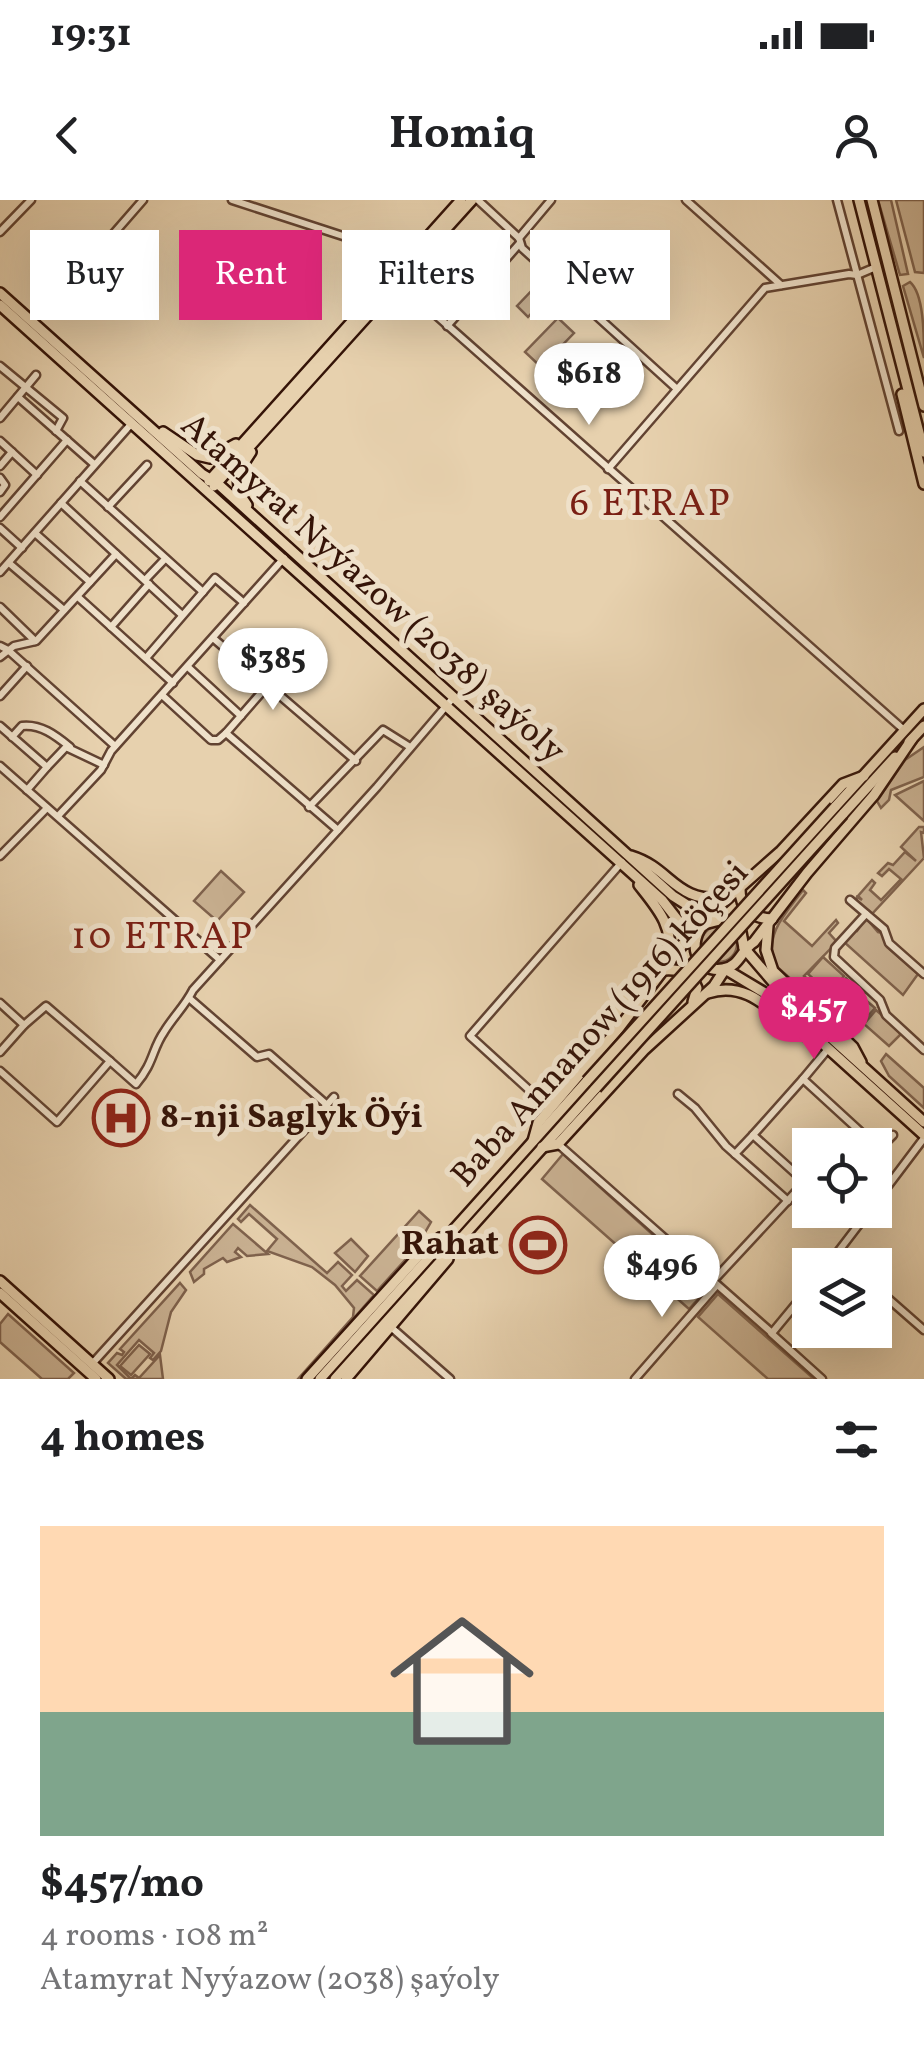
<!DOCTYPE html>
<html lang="en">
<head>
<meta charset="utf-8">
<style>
	:root { --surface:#fff; --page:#f2f2f2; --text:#202124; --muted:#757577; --line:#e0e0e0; --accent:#db2777 }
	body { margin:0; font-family:Vollkorn,serif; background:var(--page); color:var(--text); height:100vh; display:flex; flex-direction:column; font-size:38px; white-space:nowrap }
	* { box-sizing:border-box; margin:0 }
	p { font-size:32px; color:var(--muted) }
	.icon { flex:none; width:55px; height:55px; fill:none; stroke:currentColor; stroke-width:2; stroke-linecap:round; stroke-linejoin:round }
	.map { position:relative; height:1179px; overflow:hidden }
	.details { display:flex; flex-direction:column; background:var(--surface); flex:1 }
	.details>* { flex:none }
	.hud { position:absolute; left:30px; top:30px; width:865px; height:90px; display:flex; gap:20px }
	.fabs { position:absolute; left:792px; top:928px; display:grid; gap:20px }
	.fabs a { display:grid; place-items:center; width:100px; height:100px; border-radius:0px; background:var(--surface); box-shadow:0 10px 40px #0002; font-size:50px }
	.price { position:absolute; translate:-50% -85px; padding:0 22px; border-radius:35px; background:#fff; color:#222; font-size:32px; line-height:65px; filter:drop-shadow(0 2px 5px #0008) }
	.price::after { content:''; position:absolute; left:50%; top:60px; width:30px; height:22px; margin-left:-15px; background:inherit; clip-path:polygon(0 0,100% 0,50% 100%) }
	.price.current { background:var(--accent); color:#fff }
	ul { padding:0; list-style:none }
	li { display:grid; align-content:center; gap:20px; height:530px; padding:0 40px }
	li+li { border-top:2px solid var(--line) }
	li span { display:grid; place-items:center; height:310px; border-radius:0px; color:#555 }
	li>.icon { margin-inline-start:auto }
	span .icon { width:180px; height:180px; fill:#fffc; stroke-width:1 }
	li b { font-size:42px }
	h2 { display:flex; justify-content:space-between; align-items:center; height:120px; padding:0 40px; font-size:42px }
	.pill { padding:0 35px; border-radius:0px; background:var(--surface); box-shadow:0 10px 40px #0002; font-size:35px; line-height:90px }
	.pill.current { background:var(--accent); color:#fff }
	.status { display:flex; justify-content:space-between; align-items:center; height:70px; padding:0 50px; background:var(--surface); direction:ltr }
	.status svg { height:28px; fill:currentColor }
	header { display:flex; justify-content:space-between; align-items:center; height:130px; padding:0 40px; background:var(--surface); font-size:45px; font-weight:700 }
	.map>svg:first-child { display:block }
	.green { fill:#c9b192; stroke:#7f624d; stroke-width:2.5 }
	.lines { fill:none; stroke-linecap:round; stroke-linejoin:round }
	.minor-casing { stroke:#624332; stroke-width:11 }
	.major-casing { stroke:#351408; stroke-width:14 }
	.minor { stroke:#efe1ca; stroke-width:6 }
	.major { stroke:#e7d1ae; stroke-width:9 }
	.major-bridge-casing { stroke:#351408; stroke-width:14; stroke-linecap:butt }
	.major-bridge { stroke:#e7d1ae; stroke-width:9 }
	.labels { text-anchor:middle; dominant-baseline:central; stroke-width:10; stroke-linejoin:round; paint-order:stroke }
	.street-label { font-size:35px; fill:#351408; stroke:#efe1ca }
	.poi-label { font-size:35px; font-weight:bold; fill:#351408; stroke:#efe1ca; text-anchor:start }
	.neighbourhood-label { font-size:38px; letter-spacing:2.5px; fill:#7a1f14; stroke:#efe1ca }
</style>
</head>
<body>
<div class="status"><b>19:31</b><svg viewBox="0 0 49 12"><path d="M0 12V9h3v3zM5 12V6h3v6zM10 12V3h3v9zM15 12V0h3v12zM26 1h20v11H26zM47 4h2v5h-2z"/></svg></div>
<header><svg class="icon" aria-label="back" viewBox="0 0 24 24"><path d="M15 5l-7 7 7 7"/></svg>Homiq<svg class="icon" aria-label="person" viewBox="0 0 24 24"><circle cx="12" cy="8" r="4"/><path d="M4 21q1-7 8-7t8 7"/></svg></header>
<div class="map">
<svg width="924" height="1179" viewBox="0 0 924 1179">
	<rect width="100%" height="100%" fill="#e7d1ae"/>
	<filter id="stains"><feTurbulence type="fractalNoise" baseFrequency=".002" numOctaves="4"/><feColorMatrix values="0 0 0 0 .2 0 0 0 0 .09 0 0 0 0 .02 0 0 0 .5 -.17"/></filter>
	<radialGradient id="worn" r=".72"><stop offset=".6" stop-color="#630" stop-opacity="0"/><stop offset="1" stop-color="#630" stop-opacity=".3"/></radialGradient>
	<!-- green -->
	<g class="green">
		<polygon points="878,0 891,0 908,74 900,75"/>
		<polygon points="896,0 924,0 924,73 915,72"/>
		<path d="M910,82C924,94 924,135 924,158L903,86Z"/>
		<polygon points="538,84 549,94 528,117 517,106"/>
		<polygon points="558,118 574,133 541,167 525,152"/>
		<polygon points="924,547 924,577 891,590 889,600 881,608 877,601 905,560"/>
		<polygon points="924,581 924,621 895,595"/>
		<polygon points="919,627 924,627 924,633 921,632 924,658 871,715 856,703 857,697 862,700 858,696 872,680 875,683 870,690 881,700 901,679 889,669 882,676 878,673 888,663 893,665 905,652 916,661 901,647"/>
		<polygon points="221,671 244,692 217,721 194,701"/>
		<path d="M803,690L806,693L784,721L812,746L836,720L838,723L829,733L837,742L804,776L860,827L853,834L775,765C764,734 785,714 803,690Z"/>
		<polygon points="866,718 878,732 883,733 887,747 918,774 903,795 844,742 855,730 857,731"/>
		<circle cx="719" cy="744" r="18"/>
		<polygon points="823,757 844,776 829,793 808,774"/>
		<polygon points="846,778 849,781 848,784 851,783 853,789 864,794 862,797 875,808 862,823 830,794"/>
		<polygon points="876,810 902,833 889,846 864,824"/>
		<polygon points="886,854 924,888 924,908 889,876 881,861"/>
		<polygon points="563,954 710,1086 689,1109 542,979"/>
		<polygon points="250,1005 327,1073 338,1062 352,1075 342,1086 346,1091 357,1080 374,1095 301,1179 298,1179 353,1117 354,1108 335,1085 312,1067 267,1051 277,1039 249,1014 241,1022 238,1019"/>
		<polygon points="419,1011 431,1022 416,1048 377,1091 360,1076"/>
		<polygon points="233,1024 268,1054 247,1056 238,1048 235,1052 241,1057 227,1062 223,1058 204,1069 204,1074 194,1082 190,1072"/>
		<polygon points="532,1027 556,1050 543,1063 520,1040"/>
		<polygon points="351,1039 368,1056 355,1072 335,1053"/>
		<polygon points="180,1083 186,1090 171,1112 161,1151 153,1160 150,1158 154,1153 139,1140 117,1165 131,1179 135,1175 139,1178 160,1155 163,1179 126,1179 108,1163 117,1153 122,1155 124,1152 120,1149"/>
		<polygon points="718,1094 814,1179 768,1179 698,1117"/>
		<polygon points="8,1114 74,1173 68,1179 42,1179 0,1142 0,1124"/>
		<polygon points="139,1145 150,1154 131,1175 120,1166"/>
	</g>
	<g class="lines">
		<!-- minor casing -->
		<g class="minor-casing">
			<g id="minor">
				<polyline points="232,0 349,38 904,530"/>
				<polyline points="478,0 519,38 522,48 677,189"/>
				<polyline points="686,0 781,85"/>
				<polyline points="837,0 899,231"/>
				<polyline points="0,32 31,0"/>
				<polyline points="519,38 551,0"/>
				<polyline points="55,95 88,63 143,0"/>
				<polyline points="447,126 520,43"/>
				<polyline points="0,166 63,218 56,231"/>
				<polyline points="18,197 94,264"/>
				<polyline points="0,218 36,175"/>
				<polyline points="0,241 37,275"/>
				<polyline points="0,266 12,252"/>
				<polyline points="608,269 765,88 849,74 857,75 876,67"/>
				<polyline points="0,278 5,285 0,292"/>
				<polyline points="80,281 203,392"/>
				<polyline points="61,303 182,415"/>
				<polyline points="108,307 147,265"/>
				<polyline points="0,317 67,240"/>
				<polyline points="0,328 22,348"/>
				<polyline points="35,333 90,382"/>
				<polyline points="9,363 64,410"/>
				<polyline points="0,372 132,223"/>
				<polyline points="145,380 165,359"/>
				<polyline points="78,397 173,483"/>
				<polyline points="0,407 35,441"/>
				<polyline points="111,427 149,384"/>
				<polyline points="213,438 356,561"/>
				<polyline points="0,446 8,450 115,546"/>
				<polyline points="0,457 14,446 36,441 116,354"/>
				<polyline points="146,458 215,378 244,403"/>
				<polyline points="188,467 241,516"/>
				<polyline points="268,485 226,533 338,630"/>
				<polyline points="162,495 211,540 218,540 226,533"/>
				<polyline points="0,496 27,466"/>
				<polyline points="0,526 47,567 27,590"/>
				<path d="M12,537L22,526C41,524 55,535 70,547"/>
				<polyline points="0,566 220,760"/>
				<polyline points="47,567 66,547 104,565"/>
				<polyline points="309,607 383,530 410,547"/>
				<polyline points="58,616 101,570 111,551 284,358"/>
				<polyline points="0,656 47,608"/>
				<polyline points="850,700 884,729 889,743 924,774"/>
				<polyline points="866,714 835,748 834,757 880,800 886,815 924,850"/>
				<polyline points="189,798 257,857 269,854 327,905"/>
				<polyline points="0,803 24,825"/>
				<polyline points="828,849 803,879 876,946"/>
				<polyline points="0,852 24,825 46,806 110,861 57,922 0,871"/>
				<path d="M110,861L136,884C154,863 152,849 164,832C173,817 185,806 193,790L377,587L453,498"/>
				<polyline points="803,879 753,935 805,982 713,1081 772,1133 810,1087"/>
				<polyline points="678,894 695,908 726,946 788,1001"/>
				<polyline points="550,909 470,836 622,662"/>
				<polyline points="558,944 713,1081"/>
				<polyline points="875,947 883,945 893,935"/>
				<polyline points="735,954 753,935"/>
				<polyline points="875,1003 924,938"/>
				<polyline points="837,1054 850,1065"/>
				<polyline points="828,1065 870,1010"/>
				<polyline points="875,1087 924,1130"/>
				<polyline points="392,1128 450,1179"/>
				<polyline points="771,1133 822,1179"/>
				<polyline points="92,1164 334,897"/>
				<polyline points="635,1179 717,1085"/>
			</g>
		</g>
		<!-- major casing -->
		<g class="major-casing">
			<g id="major">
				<polyline points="859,0 924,252"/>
				<polyline points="872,0 924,206"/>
				<polyline points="0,93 202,274 217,283 673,696 711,720 718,707 781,651 843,584 864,576"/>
				<polyline points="0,105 662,700 694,741 683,744 619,828 538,923 533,941"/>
				<polyline points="902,194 924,284"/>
				<polyline points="163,232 197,255 210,258 236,244"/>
				<polyline points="209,281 461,0"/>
				<polyline points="214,286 472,0"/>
				<path d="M247,305C232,286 239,269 251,252"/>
				<polyline points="909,542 924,526"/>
				<polyline points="835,607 924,509"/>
				<polyline points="843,614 895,557"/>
				<path d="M631,656C673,669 673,703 727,698"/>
				<path d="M639,685C658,709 674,726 669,759"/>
				<path d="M740,689C740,709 752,718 772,719"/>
				<polyline points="768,726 766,750 773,771 853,847 861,862"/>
				<path d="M744,748L741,732L724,719L704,724C687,741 695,774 723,769C740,766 741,750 754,742L807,673L874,595L912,539"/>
				<polyline points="744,748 786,797 924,922"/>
				<path d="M664,770C680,769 691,772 697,788L693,802"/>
				<path d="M708,793C751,778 777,820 811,839"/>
				<polyline points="542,947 558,944 644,850 714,786 725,769 770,796 924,935"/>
				<polyline points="0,1081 109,1179"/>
				<polyline points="0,1093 96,1179"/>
				<polyline points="307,1179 423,1051 440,1038"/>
				<polyline points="320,1179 587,881"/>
				<polyline points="335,1179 596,888"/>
				<polyline points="346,1179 448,1059"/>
			</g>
		</g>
		<!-- minor -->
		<use href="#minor" class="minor"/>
		<!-- major -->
		<use href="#major" class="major"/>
		<!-- major-bridge casing -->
		<g class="major-bridge-casing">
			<g id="major-bridge">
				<polyline points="587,881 835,607"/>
				<polyline points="596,888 843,614"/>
			</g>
		</g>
		<!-- major-bridge -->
		<use href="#major-bridge" class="major-bridge"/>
	</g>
	<!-- icons -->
	<defs>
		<g id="hospital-ring" transform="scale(2.875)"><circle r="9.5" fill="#efe1ca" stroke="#8f2418" stroke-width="1.5"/><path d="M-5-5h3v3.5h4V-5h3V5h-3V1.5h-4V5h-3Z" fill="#8f2418"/></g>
		<g id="stadium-ring" transform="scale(2.875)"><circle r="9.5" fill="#efe1ca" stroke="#8f2418" stroke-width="1.5"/><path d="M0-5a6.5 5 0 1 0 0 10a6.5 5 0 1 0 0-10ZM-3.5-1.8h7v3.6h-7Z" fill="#8f2418"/></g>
	</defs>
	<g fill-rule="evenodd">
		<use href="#hospital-ring" x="121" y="918"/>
		<use href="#stadium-ring" x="538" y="1045"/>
	</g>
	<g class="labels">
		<!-- street labels -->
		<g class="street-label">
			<text transform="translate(372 389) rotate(42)">Atamyrat Nyýazow (2038) şaýoly</text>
			<text transform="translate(601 825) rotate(-48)">Baba Annanow (1916) köçesi</text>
		</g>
		<!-- poi labels -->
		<g class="poi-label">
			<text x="160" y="918">8-nji Saglyk Öýi</text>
			<text x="499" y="1045" text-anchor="end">Rahat</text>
		</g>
		<!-- neighbourhood labels -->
		<g class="neighbourhood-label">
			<text x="651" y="305">6 ETRAP</text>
			<text x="163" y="738">10 ETRAP</text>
		</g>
	</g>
	<rect width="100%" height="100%" filter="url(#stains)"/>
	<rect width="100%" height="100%" fill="url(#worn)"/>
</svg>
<div class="fabs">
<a><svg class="icon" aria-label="locate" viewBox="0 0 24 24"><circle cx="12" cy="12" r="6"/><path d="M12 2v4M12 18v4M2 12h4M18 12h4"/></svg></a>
<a><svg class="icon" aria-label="layers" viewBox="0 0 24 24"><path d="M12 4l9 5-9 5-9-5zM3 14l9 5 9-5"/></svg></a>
</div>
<b class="price" style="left:589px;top:228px">$618</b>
<b class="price" style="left:273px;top:513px">$385</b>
<b class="price current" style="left:814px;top:862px">$457</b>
<b class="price" style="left:662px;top:1120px">$496</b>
<div class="hud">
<a class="pill">Buy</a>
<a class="pill current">Rent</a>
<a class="pill">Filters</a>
<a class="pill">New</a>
</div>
</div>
<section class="details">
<h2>4 homes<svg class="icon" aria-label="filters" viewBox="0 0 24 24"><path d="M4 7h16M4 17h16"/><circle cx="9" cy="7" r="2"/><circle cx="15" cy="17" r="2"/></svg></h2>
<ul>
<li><span style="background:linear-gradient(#ffd9b3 60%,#7fa58c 0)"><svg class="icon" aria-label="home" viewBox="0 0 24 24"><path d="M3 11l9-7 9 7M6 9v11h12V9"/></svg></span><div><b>$457/mo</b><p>4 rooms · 108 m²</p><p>Atamyrat Nyýazow (2038) şaýoly</p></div></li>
</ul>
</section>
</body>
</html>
